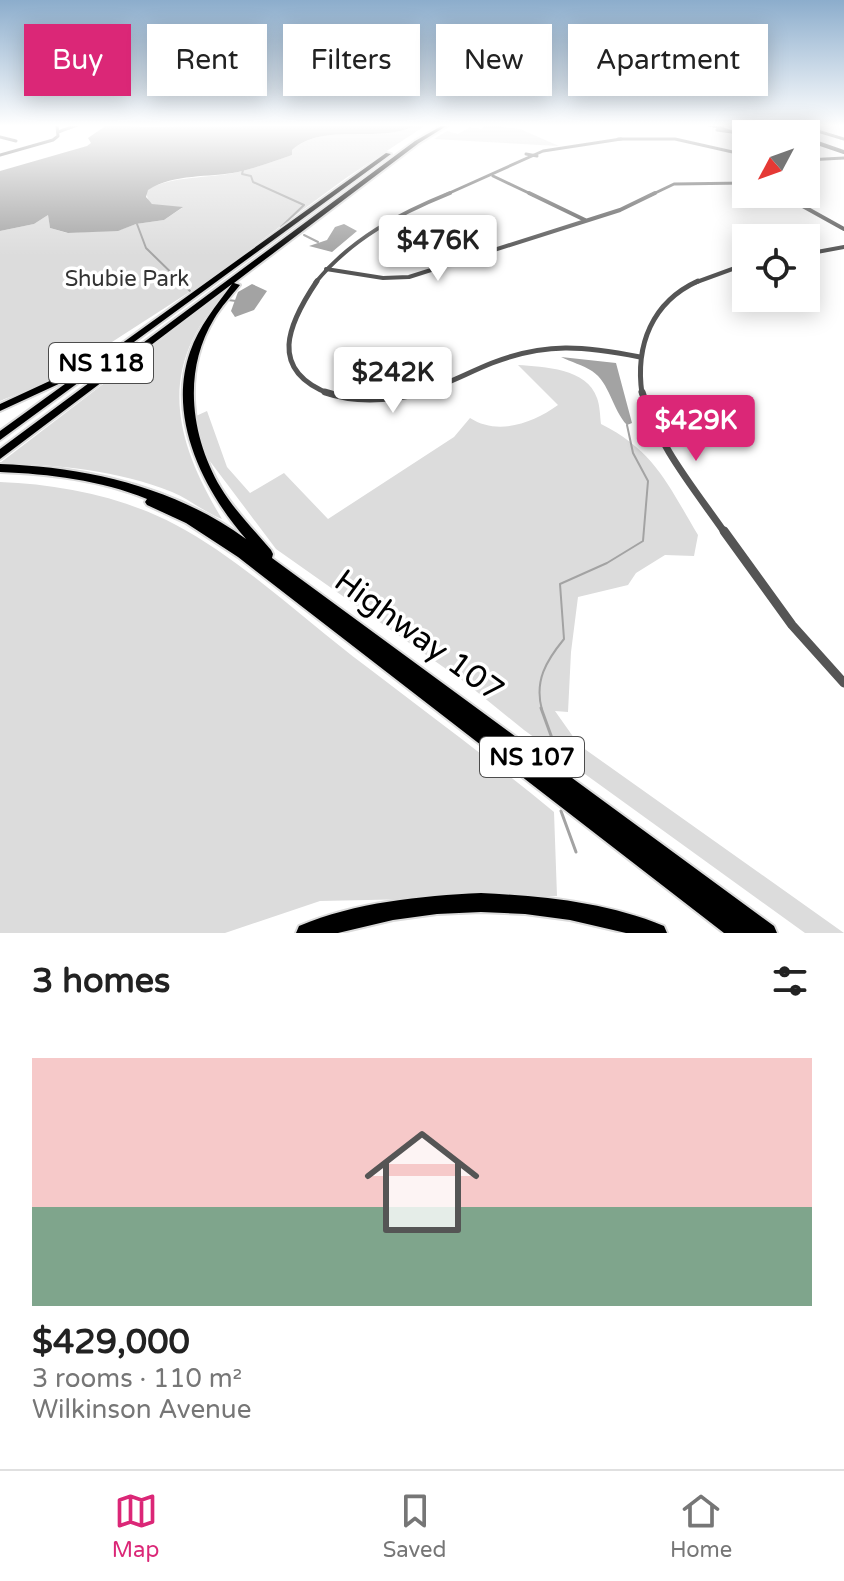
<!DOCTYPE html>
<html lang="en">
<head>
<meta charset="utf-8">
<style>
	:root { --surface:#fff; --page:#f2f2f2; --text:#222; --muted:#767676; --line:#e0e0e0; --accent:#db2777 }
	body { margin:0; font-family:"Varela Round",sans-serif; background:var(--page); color:var(--text); height:100vh; display:flex; flex-direction:column; font-size:30px; white-space:nowrap }
	* { box-sizing:border-box; margin:0 }
	p { font-size:26px; color:var(--muted) }
	.icon { flex:none; width:44px; height:44px; fill:none; stroke:currentColor; stroke-width:2; stroke-linecap:round; stroke-linejoin:round }
	.map { position:relative; height:933px; overflow:hidden }
	.sheet { display:flex; flex-direction:column; background:var(--surface); flex:1 }
	.sheet>* { flex:none }
	.guide { position:absolute; left:24px; top:24px; width:796px; height:72px; display:flex; gap:16px }
	.needle { width:52px; rotate:229deg }
	.controls { position:absolute; left:732px; top:120px; display:grid; gap:16px }
	.controls a { display:grid; place-items:center; width:88px; height:88px; border-radius:0px; background:var(--surface); box-shadow:0 4px 20px #0003; font-size:40px }
	.price { position:absolute; translate:-50% -68px; padding:0 18px; border-radius:8px; background:#fff; color:#222; font-size:26px; line-height:52px; filter:drop-shadow(0 2px 4px #0008) }
	.price::after { content:''; position:absolute; left:50%; top:48px; width:24px; height:18px; margin-left:-12px; background:inherit; clip-path:polygon(0 0,100% 0,50% 100%) }
	.price.selected { background:var(--accent); color:#fff }
	ul { padding:0; list-style:none }
	li { display:grid; align-content:center; gap:16px; height:424px; padding:0 32px }
	li+li { border-top:2px solid var(--line) }
	li span { display:grid; place-items:center; height:248px; border-radius:0px; color:#555 }
	li>.icon { margin-inline-start:auto }
	span .icon { width:144px; height:144px; fill:#fffc; stroke-width:1 }
	li b { font-size:34px }
	h2 { display:flex; justify-content:space-between; align-items:center; height:96px; padding:0 32px; font-size:34px }
	.pill { padding:0 28px; border-radius:0px; background:var(--surface); box-shadow:0 4px 20px #0003; font-size:28px; line-height:72px }
	.pill.selected { background:var(--accent); color:#fff }
	.tabs { display:flex; justify-content:space-around; align-items:center; height:112px; border-top:2px solid var(--line); background:var(--surface); font-size:22px; color:var(--muted) }
	.tabs a { display:grid; justify-items:center; gap:4px }
	.tabs .selected { color:var(--accent) }
	.map>svg:first-child { display:block }
	.green { fill:#dcdcdc }
	.water { fill:#a3a3a3 }
	.lines { fill:none; stroke-linecap:round; stroke-linejoin:round }
	.stream-far1 { stroke:#a3a3a3; stroke-width:2 }
	.stream { stroke:#a3a3a3; stroke-width:3 }
	.motorway-casing { stroke:#dbdbdb; stroke-width:4 }
	.minor-far1 { stroke:#555; stroke-width:3 }
	.minor { stroke:#555; stroke-width:4 }
	.tertiary-far4 { stroke:#555; stroke-width:3 }
	.tertiary-far3 { stroke:#555; stroke-width:4 }
	.tertiary-far2 { stroke:#555; stroke-width:5 }
	.tertiary-far1 { stroke:#555; stroke-width:7 }
	.tertiary { stroke:#555; stroke-width:9 }
	.secondary { stroke:#222; stroke-width:4 }
	.motorway { fill:#000; fill-rule:evenodd }
	.labels { text-anchor:middle; dominant-baseline:central; stroke-width:7; stroke-linejoin:round; paint-order:stroke }
	.far-park-label { font-size:22px; fill:#333; stroke:#fff }
	.shield { fill:#fff; stroke:#4c4c4c; stroke-width:2 }
	.shield-label { font-size:24px; font-weight:bold; fill:#000 }
	.near-street-label { font-size:32px; fill:#000; stroke:#fff }
</style>
</head>
<body>
<div class="map">
<svg width="844" height="933" viewBox="0 0 844 933">
	<rect width="100%" height="100%" fill="#fff"/>
	<!-- green -->
	<g class="green">
		<path d="M416,125H426L346,178L205,282L98,351C89,366 20,393 0,401V231L34,224L48,215L50,228L67,233L120,230L136,224L164,220L182,208L155,206L148,201L146,190C175,175 207,179 238,172C256,168 275,161 292,155V150C325,121 378,145 416,125Z"/>
		<polygon points="486,125 520,129 559,146 434,139 447,131 458,134 470,127 481,129"/>
		<path d="M235,283C157,359 169,432 222,519C204,512 189,499 172,492C117,470 59,465 0,463Z"/>
		<path d="M518,365C544,367 587,368 597,398C600,406 600,416 601,424C655,451 668,485 698,535L694,556L665,555L636,573L628,585L578,597L571,652L568,712L555,711L579,745L844,933H805L524,730L466,683L276,549L206,456L196,416L207,411L227,467L250,493L284,473L328,519L454,437L470,418C498,436 533,423 558,405Z"/>
		<path d="M0,482C59,484 124,497 176,525C245,562 304,620 367,667C430,715 493,762 554,812L557,896L320,901L225,933H0Z"/>
	</g>
	<!-- water -->
	<g class="water">
		<path d="M107,125L143,127L416,125C379,145 324,121 292,150V155C275,161 256,168 238,172C208,178 175,173 148,190L146,197L152,204L183,207L164,220L136,224L118,231L68,233L50,228L48,215L34,224L0,231V171L87,146L91,143L88,138Z"/>
		<polygon points="344,224 357,231 332,252 309,246 327,240 335,227"/>
		<polygon points="252,284 267,291 254,310 235,317 231,311 238,292"/>
		<path d="M561,357L616,363L632,423L627,425C612,409 610,383 592,371C583,365 571,362 561,357Z"/>
	</g>
	<g class="lines">
		<!-- stream-far1 -->
		<g class="stream-far1">
			<polyline points="243,170 242,174 251,176 253,182 304,205 281,227"/>
			<polyline points="137,224 146,248 190,291"/>
			<polyline points="304,235 318,242"/>
			<polyline points="228,300 236,301"/>
			<path d="M542,710C534,681 546,661 564,639L560,584L607,563L643,541L648,481L633,453L627,425"/>
		</g>
		<!-- stream -->
		<g class="stream">
			<polyline points="541,708 557,752"/>
			<polyline points="561,811 576,852"/>
		</g>
		<!-- motorway casing -->
		<g class="motorway-casing">
			<g id="motorway">
				<path d="M443,125H448L419,143L234,283L240,285C231,296 221,307 214,319C182,372 191,437 221,488C235,511 254,530 271,550L273,554L272,558L774,926L777,933H724L238,557L186,523L147,505L145,502L147,499C100,480 50,474 0,472V464C86,467 175,487 246,539C203,490 167,417 190,352C199,326 216,306 232,284L0,459V449L415,141Z"/>
				<polygon points="386,153 391,154 0,440 0,431 76,376 0,411 0,404 82,366 89,367"/>
				<path d="M481,893C543,896 606,902 664,926L667,933H626L570,920L525,914L481,912L437,914L393,920L338,933H296L299,926C356,902 420,896 481,893Z"/>
			</g>
		</g>
		<!-- minor-far1 -->
		<g class="minor-far1">
			<polyline points="709,125 723,128"/>
			<polyline points="811,129 844,139"/>
			<polyline points="58,132 77,125"/>
			<polyline points="0,137 16,141"/>
			<polyline points="526,154 537,156"/>
			<polyline points="0,155 53,140 58,136 57,125"/>
			<polyline points="493,176 533,195"/>
			<polyline points="651,195 674,184 746,183"/>
		</g>
		<!-- minor -->
		<g class="minor">
			<polyline points="529,193 585,220"/>
			<polyline points="781,194 844,229"/>
			<polyline points="326,269 383,278 409,277 620,210 655,193"/>
		</g>
		<!-- tertiary-far4 -->
		<g class="tertiary-far4">
			<polygon points="720,128 732,132 717,130"/>
			<polyline points="734,128 756,125"/>
			<polyline points="618,139 675,139 746,155"/>
			<polyline points="806,160 844,158"/>
			<polyline points="445,195 543,151 621,139"/>
		</g>
		<!-- tertiary-far3 -->
		<g class="tertiary-far3">
			<polyline points="806,254 844,247"/>
			<path d="M315,283C351,239 398,214 450,193"/>
			<polyline points="694,283 746,264"/>
		</g>
		<!-- tertiary-far2 -->
		<g class="tertiary-far2">
			<path d="M317,281C288,324 267,370 330,394"/>
			<path d="M416,394C442,387 467,373 492,363C546,342 584,346 640,357"/>
			<path d="M642,394C635,345 652,302 698,281"/>
		</g>
		<!-- tertiary-far1 -->
		<g class="tertiary-far1">
			<path d="M325,392C357,403 390,400 423,392"/>
			<path d="M642,392C658,446 693,487 725,533"/>
		</g>
		<!-- tertiary -->
		<polyline class="tertiary" points="724,531 792,625 844,683"/>
		<!-- secondary -->
		<g class="secondary">
			<polyline points="770,125 796,134"/>
			<polyline points="742,128 738,132 746,137"/>
			<polyline points="806,139 844,152"/>
		</g>
		<!-- motorway -->
		<use href="#motorway" class="motorway"/>
	</g>
	<!-- sky -->
	<linearGradient id="sky" x2="0" y2="1"><stop stop-color="#8cadcc"/><stop offset="0.49" stop-color="#fff"/><stop offset="1" stop-color="#fff" stop-opacity="0"/></linearGradient>
	<rect width="844" height="256" fill="url(#sky)"/>
	<g class="labels">
		<!-- far-park labels -->
		<g class="far-park-label">
			<text x="127" y="279">Shubie Park</text>
		</g>
		<!-- shield labels -->
		<g class="shield">
			<rect x="49" y="343" width="104" height="40" rx="6"/>
			<rect x="480" y="737" width="104" height="40" rx="6"/>
		</g>
		<g class="shield-label">
			<text x="101" y="363">NS 118</text>
			<text x="532" y="757">NS 107</text>
		</g>
		<!-- near-street labels -->
		<g class="near-street-label">
			<text transform="translate(419 636) rotate(36)">Highway 107</text>
		</g>
	</g>
</svg>
<div class="controls">
<a><svg class="needle" viewBox="-14 -14 28 28"><path d="M0-13l5 13h-10z" fill="#e53935"/><path d="M0 13l5-13h-10z" fill="#767676"/></svg></a>
<a><svg class="icon" aria-label="locate" viewBox="0 0 24 24"><circle cx="12" cy="12" r="6"/><path d="M12 2v4M12 18v4M2 12h4M18 12h4"/></svg></a>
</div>
<b class="price" style="left:438px;top:283px">$476K</b>
<b class="price" style="left:393px;top:415px">$242K</b>
<b class="price selected" style="left:696px;top:463px">$429K</b>
<div class="guide">
<a class="pill selected">Buy</a>
<a class="pill">Rent</a>
<a class="pill">Filters</a>
<a class="pill">New</a>
<a class="pill">Apartment</a>
</div>
</div>
<section class="sheet">
<h2>3 homes<svg class="icon" aria-label="filters" viewBox="0 0 24 24"><path d="M4 7h16M4 17h16"/><circle cx="9" cy="7" r="2"/><circle cx="15" cy="17" r="2"/></svg></h2>
<ul>
<li><span style="background:linear-gradient(#f6c9c9 60%,#7fa58c 0)"><svg class="icon" aria-label="home" viewBox="0 0 24 24"><path d="M3 11l9-7 9 7M6 9v11h12V9"/></svg></span><div><b>$429,000</b><p>3 rooms · 110 m²</p><p>Wilkinson Avenue</p></div></li>
</ul>
</section>
<nav class="tabs">
<a class="selected"><svg class="icon" aria-label="map" viewBox="0 0 24 24"><path d="M3 6l6-2 6 2 6-2v14l-6 2-6-2-6 2zM9 4v14M15 6v14"/></svg>Map</a>
<a><svg class="icon" aria-label="saved" viewBox="0 0 24 24"><path d="M7 4h10v16l-5-4-5 4z"/></svg>Saved</a>
<a><svg class="icon" aria-label="home" viewBox="0 0 24 24"><path d="M3 11l9-7 9 7M6 9v11h12V9"/></svg>Home</a>
</nav>
</body>
</html>
